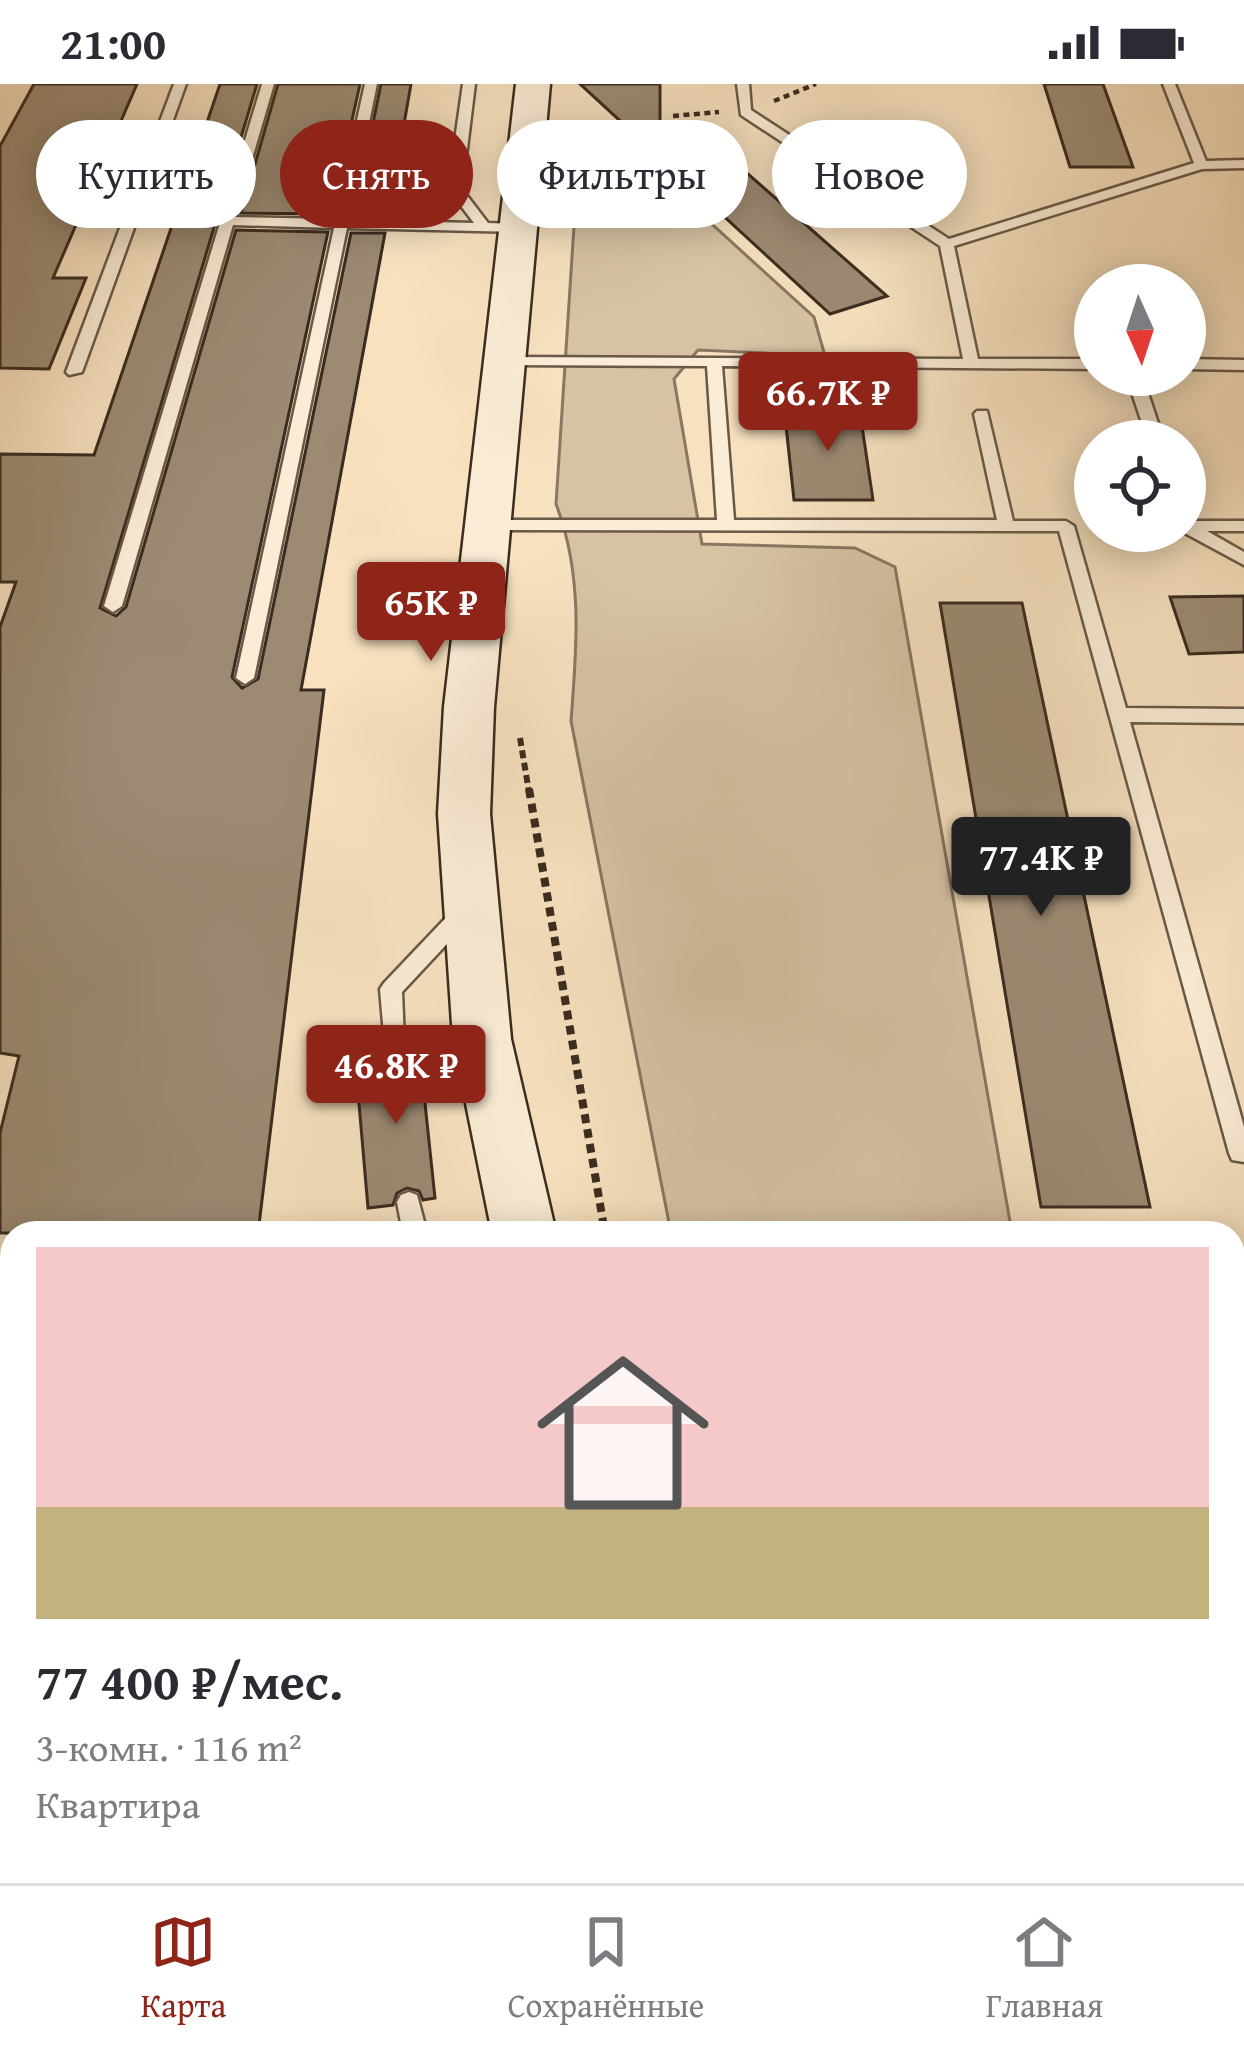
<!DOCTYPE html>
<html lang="ru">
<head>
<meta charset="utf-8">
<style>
	:root { --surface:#fff; --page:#f7f7f7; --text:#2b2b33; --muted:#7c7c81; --line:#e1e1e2; --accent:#8f2418 }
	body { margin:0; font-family:"Gentium Book Plus",serif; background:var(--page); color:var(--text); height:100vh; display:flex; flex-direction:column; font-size:45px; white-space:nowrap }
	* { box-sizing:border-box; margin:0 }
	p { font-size:39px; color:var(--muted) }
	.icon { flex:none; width:66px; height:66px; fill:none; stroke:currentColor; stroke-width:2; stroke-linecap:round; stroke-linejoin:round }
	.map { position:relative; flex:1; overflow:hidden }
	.sheet { position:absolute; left:0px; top:1137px; width:1245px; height:663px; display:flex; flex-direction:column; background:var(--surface); border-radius:36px 36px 0 0; box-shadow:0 6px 30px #0003 }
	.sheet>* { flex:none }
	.guide { position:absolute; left:36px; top:36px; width:1173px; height:108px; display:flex; gap:24px }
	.needle { width:78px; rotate:177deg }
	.fabs { position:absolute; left:1074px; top:180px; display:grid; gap:24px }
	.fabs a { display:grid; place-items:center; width:132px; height:132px; border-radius:50%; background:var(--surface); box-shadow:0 6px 30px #0003; font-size:60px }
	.price { position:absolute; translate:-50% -102px; padding:0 27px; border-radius:12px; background:var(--accent); color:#fff; font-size:39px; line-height:78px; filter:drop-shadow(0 3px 6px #0008) }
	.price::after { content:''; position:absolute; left:50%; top:72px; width:36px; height:27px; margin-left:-18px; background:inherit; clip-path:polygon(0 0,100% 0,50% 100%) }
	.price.on { background:#222; color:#fff }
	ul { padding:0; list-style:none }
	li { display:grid; align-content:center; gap:24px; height:636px; padding:0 36px }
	li span { display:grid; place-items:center; height:372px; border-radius:0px; color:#555 }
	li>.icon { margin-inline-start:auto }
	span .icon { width:216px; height:216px; fill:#fffc; stroke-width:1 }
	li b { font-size:51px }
	.chip { padding:0 42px; border-radius:54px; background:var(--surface); box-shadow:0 6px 30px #0003; font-size:42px; line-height:108px }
	.chip.on { background:var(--accent); color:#fff }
	.status { display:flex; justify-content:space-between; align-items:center; height:84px; padding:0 60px; background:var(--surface); direction:ltr }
	.status svg { height:33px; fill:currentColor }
	.menu { display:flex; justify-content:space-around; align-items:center; height:168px; border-top:3px solid var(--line); background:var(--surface); font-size:33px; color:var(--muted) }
	.menu a { display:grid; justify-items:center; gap:6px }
	.menu .on { color:var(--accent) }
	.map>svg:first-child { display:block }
	.green { fill:#d7c2a4; stroke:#887762; stroke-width:3 }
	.building { fill:#9c8a73; stroke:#3a2c20; stroke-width:3 }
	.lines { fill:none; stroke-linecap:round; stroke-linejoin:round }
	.lane-casing { stroke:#695948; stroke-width:5 }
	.secondary-casing { stroke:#3a2c20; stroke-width:5 }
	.path-far3 { stroke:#3a2c20; stroke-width:4.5; stroke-dasharray:6 4.5; stroke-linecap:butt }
	.path-far2 { stroke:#3a2c20; stroke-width:6; stroke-dasharray:8 4.5; stroke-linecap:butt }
	.path-far1 { stroke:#3a2c20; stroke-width:8; stroke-dasharray:9 6; stroke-linecap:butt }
	.path { stroke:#3a2c20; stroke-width:9; stroke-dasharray:12 8; stroke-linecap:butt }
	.lane { fill:#faecd5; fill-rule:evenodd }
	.secondary { fill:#faecd5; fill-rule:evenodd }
</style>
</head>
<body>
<div class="status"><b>21:00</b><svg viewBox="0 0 49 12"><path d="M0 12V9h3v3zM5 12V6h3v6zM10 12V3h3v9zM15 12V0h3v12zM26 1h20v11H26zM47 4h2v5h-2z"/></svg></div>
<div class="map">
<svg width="1244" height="1799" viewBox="0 0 1244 1799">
	<rect width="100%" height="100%" fill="#f7e1bf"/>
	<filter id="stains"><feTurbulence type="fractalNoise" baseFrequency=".00167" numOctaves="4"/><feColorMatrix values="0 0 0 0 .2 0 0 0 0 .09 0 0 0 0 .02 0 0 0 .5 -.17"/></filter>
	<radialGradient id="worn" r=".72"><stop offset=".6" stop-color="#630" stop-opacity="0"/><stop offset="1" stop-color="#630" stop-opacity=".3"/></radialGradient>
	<!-- green -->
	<g class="green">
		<path d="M615,52L814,233L825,272L698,266L674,295L702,460L855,464L895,483L1012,1149H671L571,637C577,563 583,490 556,420L579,65Z"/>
		<polygon points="1233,1263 1244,1285 1244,1799 1122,1799 1113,1788 1233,1788"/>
	</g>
	<!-- building -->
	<g class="building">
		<polygon points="34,0 137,0 53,194 86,194 49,285 0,284 0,62"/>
		<polygon points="220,0 257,0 100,524 116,532 126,523 236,146 328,148 232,593 242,604 258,595 351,149 385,149 301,606 324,606 258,1149 0,1149 0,1049 19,972 0,969 0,543 16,498 0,498 0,370 94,371"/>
		<polygon points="278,0 360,0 331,130 241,129"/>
		<polygon points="381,0 411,0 388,132 354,132"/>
		<polygon points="580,0 660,0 660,48 691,40 887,212 830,230"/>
		<polygon points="1044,0 1103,0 1133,83 1070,83"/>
		<polygon points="859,322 873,416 794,416 784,323"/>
		<polygon points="1244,512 1244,568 1189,570 1170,513"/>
		<polygon points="940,519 1022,519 1150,1123 1041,1123"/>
		<polygon points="418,953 435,1114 423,1116 419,1107 407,1104 397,1109 393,1121 368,1124 358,1008 374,1006 370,959 380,958 383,966 395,969 405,964 408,954"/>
	</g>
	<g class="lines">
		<!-- lane casing -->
		<g class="lane-casing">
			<g id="lane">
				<polygon points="174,0 186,0 82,288 69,291 66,288"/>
				<polygon points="262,0 274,0 235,133 335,135 365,0 377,0 349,136 474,139 448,105 463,0 475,0 462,105 488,139 518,140 525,144 518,148 347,144 254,594 245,600 236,594 334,144 233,141 122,522 113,528 104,522"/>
				<polygon points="737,0 749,0 751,26 949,155 1194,79 1163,0 1175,0 1206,77 1244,76 1244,84 1202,85 954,162 978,275 1095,275 1095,285 722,282 734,436 997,436 974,330 977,327 987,327 1013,437 1066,437 1074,442 1126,624 1244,625 1244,639 1130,638 1244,1043 1244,1078 1232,1076 1229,1069 1059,447 488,446 480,441 488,436 717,436 707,282 505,281 497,276 500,273 963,275 940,162 741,31"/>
				<polygon points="1185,275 1244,276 1244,286 1185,285"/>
				<polygon points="1126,291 1142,291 1164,357 1148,357"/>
				<polygon points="1185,437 1244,437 1244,447 1207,447 1244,468 1244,481 1181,447 1185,447"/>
				<polygon points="465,819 472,821 475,827 472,833 402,908 404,956 401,962 393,965 385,962 380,905 384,899 458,821"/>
				<polygon points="409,1108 417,1111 427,1149 403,1149 397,1118 401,1111"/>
				<polygon points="1244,1273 1244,1297 1233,1300 1233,1276"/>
				<rect x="0" y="1596" width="12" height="28"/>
				<rect x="414" y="1788" width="30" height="11"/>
			</g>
		</g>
		<!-- secondary casing -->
		<g class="secondary-casing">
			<g id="secondary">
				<polygon points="516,0 550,0 494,623 490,730 511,955 556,1149 492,1149 453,955 438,730 444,623"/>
				<polygon points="794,1788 877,1788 881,1799 799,1799"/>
			</g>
		</g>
		<!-- path-far3 -->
		<g class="path-far3">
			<polyline points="774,17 816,0"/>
			<polyline points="673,32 719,28"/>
			<polyline points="571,42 638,39"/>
		</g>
		<!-- path-far2 -->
		<polyline class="path-far2" points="520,654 529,708"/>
		<!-- path-far1 -->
		<polyline class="path-far1" points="529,705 605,1149"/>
		<!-- path -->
		<polyline class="path" points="1022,1788 1030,1799"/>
		<!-- lane -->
		<use href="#lane" class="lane"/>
		<!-- secondary -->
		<use href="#secondary" class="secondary"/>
	</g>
	<rect width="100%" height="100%" filter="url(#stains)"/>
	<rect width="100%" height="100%" fill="url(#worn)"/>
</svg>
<div class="fabs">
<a><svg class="needle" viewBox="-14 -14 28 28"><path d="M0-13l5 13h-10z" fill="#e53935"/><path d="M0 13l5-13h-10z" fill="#7c7c81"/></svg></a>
<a><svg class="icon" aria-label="locate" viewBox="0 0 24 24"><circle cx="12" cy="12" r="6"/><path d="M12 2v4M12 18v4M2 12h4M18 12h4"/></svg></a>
</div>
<b class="price" style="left:828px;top:370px">66.7K ₽</b>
<b class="price" style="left:431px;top:580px">65K ₽</b>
<b class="price on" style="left:1041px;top:835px">77.4K ₽</b>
<b class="price" style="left:396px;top:1043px">46.8K ₽</b>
<div class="guide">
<a class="chip">Купить</a>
<a class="chip on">Снять</a>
<a class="chip">Фильтры</a>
<a class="chip">Новое</a>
</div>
<section class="sheet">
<ul>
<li><span style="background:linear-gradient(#f6c9c9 70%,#c2b280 0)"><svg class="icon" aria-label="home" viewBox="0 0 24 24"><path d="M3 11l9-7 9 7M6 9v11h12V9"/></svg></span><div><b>77 400 ₽/мес.</b><p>3-комн. · 116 m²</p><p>Квартира</p></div></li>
</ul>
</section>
</div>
<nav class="menu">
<a class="on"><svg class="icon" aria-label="map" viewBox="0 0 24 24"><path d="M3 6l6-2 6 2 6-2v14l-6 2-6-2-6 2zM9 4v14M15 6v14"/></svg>Карта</a>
<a><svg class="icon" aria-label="saved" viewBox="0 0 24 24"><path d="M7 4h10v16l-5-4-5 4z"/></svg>Сохранённые</a>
<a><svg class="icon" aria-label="home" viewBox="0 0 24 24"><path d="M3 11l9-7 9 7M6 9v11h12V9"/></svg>Главная</a>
</nav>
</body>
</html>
